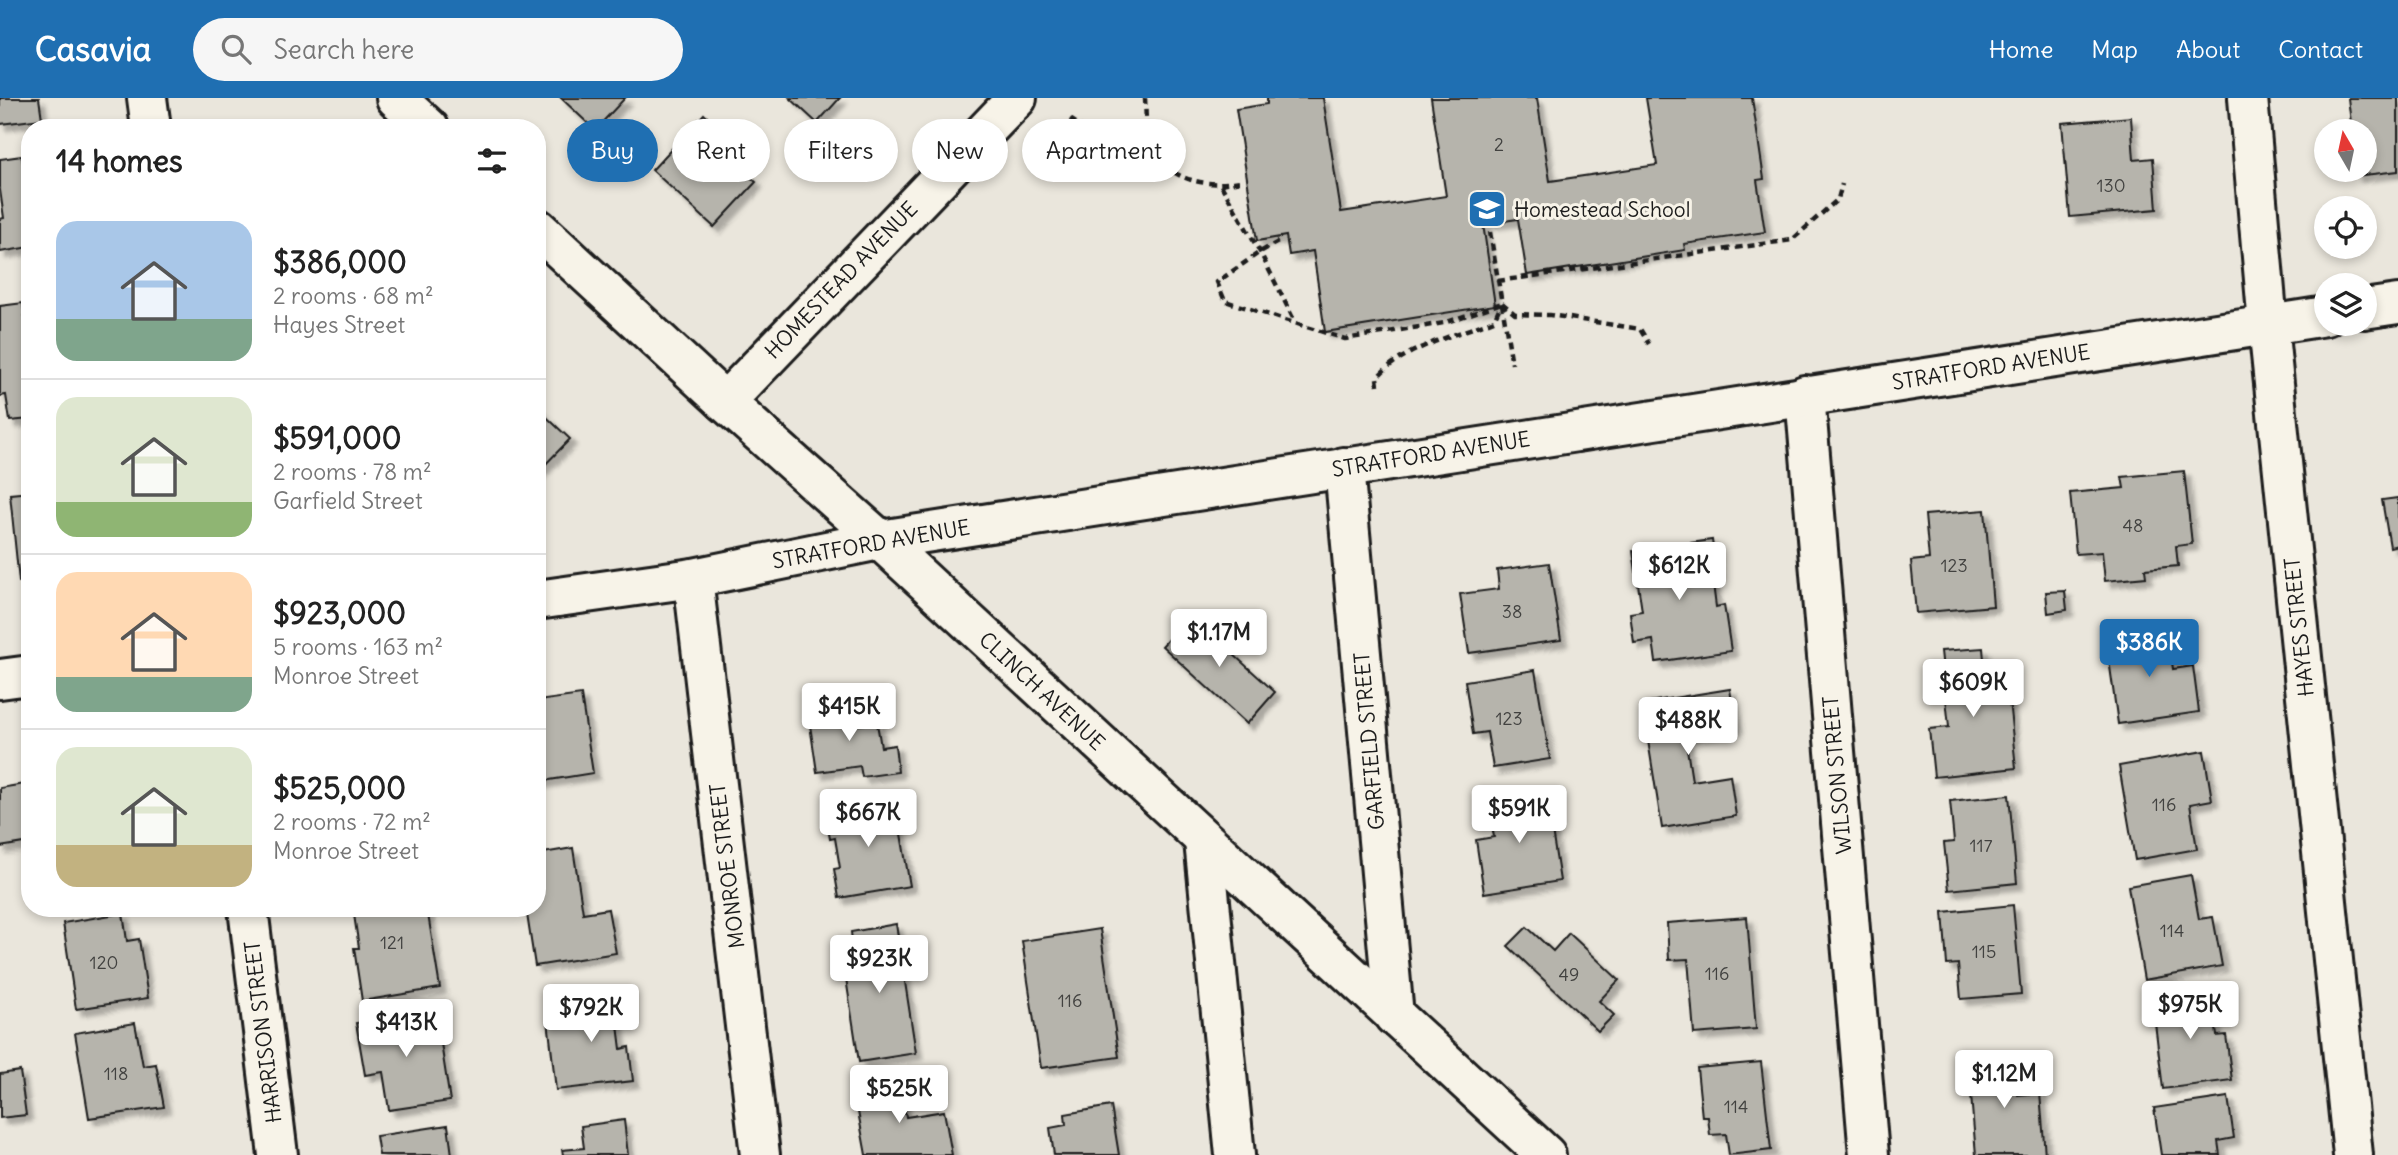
<!DOCTYPE html>
<html lang="en">
<head>
<meta charset="utf-8">
<style>
	:root { --surface:#fff; --page:#f6f6f6; --text:#222; --muted:#767676; --line:#e0e0e0; --accent:#1f6fb2 }
	body { margin:0; font-family:Delius,sans-serif; background:var(--page); color:var(--text); height:100vh; display:flex; flex-direction:column; font-size:26px; white-space:nowrap }
	* { box-sizing:border-box; margin:0 }
	p { font-size:23px; color:var(--muted) }
	.icon { flex:none; width:38px; height:38px; fill:none; stroke:currentColor; stroke-width:2; stroke-linecap:round; stroke-linejoin:round }
	.map { position:relative; flex:1; overflow:hidden }
	.sheet { position:absolute; left:21px; top:21px; width:525px; height:798px; display:flex; flex-direction:column; background:var(--surface); border-radius:28px; box-shadow:0 4px 10px #0003 }
	.sheet>* { flex:none }
	.guide { position:absolute; left:567px; top:21px; width:665px; height:63px; display:flex; gap:14px }
	.needle { width:46px; rotate:351deg }
	.controls { position:absolute; left:2314px; top:21px; display:grid; gap:14px }
	.controls a { display:grid; place-items:center; width:63px; height:63px; border-radius:50%; background:var(--surface); box-shadow:0 4px 10px #0003; font-size:35px }
	.price { position:absolute; translate:-50% -60px; padding:0 16px; border-radius:7px; background:#fff; color:#222; font-size:23px; line-height:46px; filter:drop-shadow(0 2px 4px #0008) }
	.price::after { content:''; position:absolute; left:50%; top:42px; width:21px; height:16px; margin-left:-10px; background:inherit; clip-path:polygon(0 0,100% 0,50% 100%) }
	.price.on { background:var(--accent); color:#fff }
	ul { padding:0; list-style:none }
	li { display:flex; align-items:center; gap:21px; height:175px; padding:0 35px }
	li+li { border-top:2px solid var(--line) }
	li span { display:grid; place-items:center; flex:none; width:196px; height:140px; border-radius:21px; color:#555 }
	li>.icon { margin-inline-start:auto }
	span .icon { width:84px; height:84px; fill:#fffc; stroke-width:1 }
	li b { font-size:30px }
	h2 { display:flex; justify-content:space-between; align-items:center; height:84px; padding:0 35px; font-size:30px }
	.chip { padding:0 24px; border-radius:32px; background:var(--surface); box-shadow:0 4px 10px #0003; font-size:24px; line-height:63px }
	.chip.on { background:var(--accent); color:#fff }
	header { display:flex; align-items:center; gap:42px; box-sizing:border-box; height:98px; padding:0 35px; background:var(--accent); color:#fff }
	header strong { font-size:33px }
	nav { display:flex; gap:38px; margin-inline-start:auto; font-size:24px }
	.search { width:490px; height:63px; background:var(--page); display:flex; align-items:center; gap:18px; box-sizing:border-box; padding:0 24px; border-radius:38px; color:var(--muted); font-size:26px }
	.map>svg:first-child { display:block }
	.building { fill:#b6b4ac; stroke:#1c1c1c; stroke-width:2; filter:url(#shadow) }
	.lines { fill:none; stroke-linecap:round; stroke-linejoin:round }
	.minor-casing { stroke:#1c1c1c; stroke-width:44 }
	.path { stroke:#1c1c1c; stroke-width:4.5; stroke-dasharray:7 5; stroke-linecap:butt }
	.minor { stroke:#f7f3e8; stroke-width:38 }
	.labels { text-anchor:middle; dominant-baseline:central; stroke-width:6; stroke-linejoin:round; paint-order:stroke }
	.number-label { font-size:18px; fill:#424240 }
	.poi-label { font-size:21px; fill:#1c1c1c; stroke:#f7f3e8; text-anchor:start }
	.street-label { font-size:21px; fill:#1c1c1c; stroke:#f7f3e8 }
</style>
</head>
<body>
<header>
<strong>Casavia</strong>
<div class="search"><svg class="icon" aria-label="search" viewBox="0 0 24 24"><circle cx="10" cy="10" r="6"/><path d="M15 15l6 6"/></svg>Search here</div>
<nav><a>Home</a><a>Map</a><a>About</a><a>Contact</a></nav>
</header>
<div class="map">
<svg width="2398" height="1057" viewBox="0 0 2398 1057">
	<defs>
		<filter id="shadow"><feDropShadow dx="6" dy="6" stdDeviation="2" flood-color="#0004"/></filter>
	</defs>
	<rect width="100%" height="100%" fill="#eae6dc"/>
	<filter id="ink" filterUnits="userSpaceOnUse"><feTurbulence type="fractalNoise" baseFrequency=".0143" numOctaves="2"/><feDisplacementMap in="SourceGraphic" scale="14" xChannelSelector="R" yChannelSelector="G"/><feConvolveMatrix kernelMatrix="1 2 1 2 8 2 1 2 1" color-interpolation-filters="sRGB"/></filter>
	<g filter="url(#ink)">
		<!-- building -->
		<g class="building">
			<polygon points="0,0 39,0 42,21 0,26"/>
			<polygon points="561,0 625,0 595,32"/>
			<polygon points="790,0 840,0 817,25"/>
			<polygon points="1267,0 1323,0 1341,114 1446,98 1431,0 1537,0 1550,83 1657,67 1646,0 1752,0 1764,81 1757,82 1765,134 1684,146 1685,152 1527,177 1518,121 1483,126 1495,207 1325,234 1313,153 1289,157 1286,138 1257,143 1236,11 1267,6"/>
			<polygon points="2348,0 2398,0 2398,73 2356,78 2355,72 2364,72 2364,33 2352,33"/>
			<polygon points="704,16 719,30 709,42 756,84 714,129 652,72"/>
			<polygon points="2131,19 2134,62 2153,60 2157,111 2070,119 2062,25"/>
			<polygon points="22,58 25,81 30,80 30,149 0,154 0,121 4,120 0,92 0,61"/>
			<polygon points="23,205 25,220 30,219 30,321 10,323 6,297 0,298 0,208"/>
			<polygon points="537,310 570,341 537,375"/>
			<polygon points="2184,373 2192,446 2176,448 2178,468 2145,471 2146,479 2105,483 2102,454 2076,456 2070,395 2124,390 2122,379"/>
			<polygon points="30,394 30,483 19,484 10,396"/>
			<polygon points="2398,400 2398,447 2390,449 2382,402"/>
			<polygon points="1985,412 1993,508 1916,515 1911,463 1929,461 1925,417"/>
			<polygon points="1712,442 1717,477 1712,478 1716,509 1724,507 1731,553 1656,564 1653,542 1634,545 1630,515 1642,513 1633,453"/>
			<polygon points="1549,465 1561,542 1469,555 1460,496 1499,491 1497,472"/>
			<polygon points="2065,493 2067,512 2048,515 2046,494"/>
			<polygon points="1190,517 1275,594 1247,626 1162,548"/>
			<polygon points="2167,531 2173,571 2193,568 2199,614 2118,626 2106,540"/>
			<polygon points="1983,550 1986,585 2007,583 2016,670 1934,679 1929,631 1949,629 1941,553"/>
			<polygon points="1535,572 1550,661 1493,670 1487,634 1473,636 1465,583"/>
			<polygon points="1730,591 1736,629 1685,638 1692,683 1730,677 1736,718 1662,730 1642,605"/>
			<polygon points="581,597 593,675 537,684 537,603"/>
			<polygon points="853,607 856,627 877,625 881,649 895,647 898,674 862,679 860,668 817,674 808,614"/>
			<polygon points="2204,653 2212,702 2190,706 2197,751 2135,762 2119,668"/>
			<polygon points="30,685 30,744 0,749 0,690"/>
			<polygon points="1546,695 1560,783 1484,795 1476,742 1494,739 1488,704"/>
			<polygon points="2009,697 2017,785 1949,792 1944,745 1954,744 1950,703"/>
			<polygon points="895,701 910,788 839,800 834,771 840,770 835,740 830,741 825,713"/>
			<polygon points="573,750 583,815 608,811 616,855 535,868 526,810 537,810 537,756"/>
			<polygon points="2191,777 2199,821 2213,819 2222,868 2144,882 2128,788"/>
			<polygon points="2013,807 2021,896 1961,901 1958,866 1947,867 1943,814"/>
			<polygon points="353,810 427,810 440,890 362,903 354,850 359,850"/>
			<polygon points="123,815 127,843 139,841 148,900 76,911 63,825"/>
			<polygon points="1747,819 1756,931 1694,936 1688,861 1669,862 1667,825"/>
			<polygon points="896,826 916,955 859,964 843,861 854,859 851,834"/>
			<polygon points="1527,829 1553,853 1569,835 1619,882 1599,903 1614,917 1598,933 1508,848"/>
			<polygon points="1100,831 1119,959 1041,970 1022,843"/>
			<polygon points="621,891 624,918 617,919 621,951 629,949 633,983 556,992 548,922 581,918 578,895"/>
			<polygon points="2211,892 2217,938 2226,937 2232,982 2163,991 2152,900"/>
			<polygon points="436,913 450,1003 389,1012 383,974 365,977 356,925"/>
			<polygon points="135,925 143,968 156,966 164,1009 89,1020 75,935"/>
			<polygon points="2015,957 2018,997 2040,995 2045,1057 1976,1057 1968,961"/>
			<polygon points="1761,964 1771,1052 1729,1057 1726,1036 1710,1037 1708,1019 1702,1019 1697,970"/>
			<polygon points="20,973 26,1017 0,1020 0,976"/>
			<polygon points="900,984 906,1019 944,1013 952,1057 866,1057 854,992"/>
			<polygon points="2228,999 2234,1040 2218,1043 2220,1057 2161,1057 2154,1010"/>
			<polygon points="1111,1008 1119,1057 1054,1057 1050,1030 1066,1027 1065,1016"/>
			<polygon points="624,1022 628,1057 563,1057 562,1052 584,1050 581,1028"/>
			<polygon points="448,1027 452,1057 379,1057 376,1038"/>
		</g>
		<g class="lines">
			<!-- minor casing -->
			<g class="minor-casing">
				<g id="minor">
					<polyline points="147,0 151,30"/>
					<polyline points="396,0 429,30"/>
					<polyline points="2248,0 2268,227 2353,1057"/>
					<polyline points="537,130 725,304 880,442 1546,1057"/>
					<polyline points="2364,211 2398,206"/>
					<polyline points="1805,297 1869,1057"/>
					<polyline points="725,304 1017,0"/>
					<polyline points="1344,369 1394,918"/>
					<polyline points="693,480 760,1057"/>
					<polyline points="537,502 693,480 880,442 2326,218"/>
					<polyline points="0,581 30,577"/>
					<polyline points="1204,743 1235,1057"/>
					<polyline points="248,810 278,1057"/>
				</g>
			</g>
			<!-- path -->
			<g class="path">
				<path d="M1145,0C1146,18 1145,43 1157,58C1176,85 1211,89 1240,83"/>
				<polyline points="1070,21 1088,33 1152,47"/>
				<polyline points="1221,87 1260,154 1295,224"/>
				<polyline points="1490,134 1512,266"/>
				<polyline points="1278,144 1260,154 1217,184 1225,203 1345,241 1444,225 1502,205"/>
				<polyline points="1498,183 1792,142 1838,101 1842,86"/>
				<polyline points="1502,205 1515,216 1550,217 1640,231 1649,246"/>
				<path d="M1378,287L1377,280C1400,251 1459,236 1494,222L1501,206"/>
			</g>
			<!-- minor -->
			<use href="#minor" class="minor"/>
		</g>
	</g>
	<!-- icons -->
	<defs>
		<g id="school-square" transform="scale(2.0125)"><rect x="-9" y="-9" width="18" height="18" rx="4" fill="#1f6fb2" stroke="#f7f3e8"/><path d="M0-5L7-2L0 1L-7-2ZM-4 1L0 2.5L4 1V4Q0 6-4 4Z" fill="#fff"/></g>
	</defs>
	<g fill-rule="evenodd">
		<use href="#school-square" x="1487" y="111"/>
	</g>
	<g class="labels">
		<!-- number labels -->
		<g class="number-label">
			<text x="1499" y="46">2</text>
			<text x="2111" y="87">130</text>
			<text x="2133" y="427">48</text>
			<text x="1954" y="467">123</text>
			<text x="1512" y="513">38</text>
			<text x="1509" y="620">123</text>
			<text x="2164" y="706">116</text>
			<text x="1981" y="747">117</text>
			<text x="2172" y="832">114</text>
			<text x="392" y="844">121</text>
			<text x="1984" y="853">115</text>
			<text x="104" y="864">120</text>
			<text x="1717" y="875">116</text>
			<text x="1569" y="876">49</text>
			<text x="1070" y="902">116</text>
			<text x="116" y="975">118</text>
			<text x="1736" y="1008">114</text>
		</g>
		<!-- poi labels -->
		<g class="poi-label">
			<text x="1514" y="111">Homestead School</text>
		</g>
		<!-- street labels -->
		<g class="street-label">
			<text transform="translate(841 182) rotate(-46)">HOMESTEAD AVENUE</text>
			<text transform="translate(1991 269) rotate(-9)">STRATFORD AVENUE</text>
			<text transform="translate(1431 356) rotate(-9)">STRATFORD AVENUE</text>
			<text transform="translate(871 446) rotate(-10)">STRATFORD AVENUE</text>
			<text transform="translate(2299 529) rotate(-96)">HAYES STREET</text>
			<text transform="translate(1042 593) rotate(43)">CLINCH AVENUE</text>
			<text transform="translate(1369 643) rotate(-95)">GARFIELD STREET</text>
			<text transform="translate(1837 677) rotate(-95)">WILSON STREET</text>
			<text transform="translate(727 768) rotate(-97)">MONROE STREET</text>
			<text transform="translate(263 934) rotate(-97)">HARRISON STREET</text>
		</g>
	</g>
</svg>
<div class="controls">
<a><svg class="needle" viewBox="-14 -14 28 28"><path d="M0-13l5 13h-10z" fill="#e53935"/><path d="M0 13l5-13h-10z" fill="#767676"/></svg></a>
<a><svg class="icon" aria-label="locate" viewBox="0 0 24 24"><circle cx="12" cy="12" r="6"/><path d="M12 2v4M12 18v4M2 12h4M18 12h4"/></svg></a>
<a><svg class="icon" aria-label="layers" viewBox="0 0 24 24"><path d="M12 4l9 5-9 5-9-5zM3 14l9 5 9-5"/></svg></a>
</div>
<b class="price" style="left:1679px;top:504px">$612K</b>
<b class="price" style="left:1219px;top:571px">$1.17M</b>
<b class="price on" style="left:2149px;top:581px">$386K</b>
<b class="price" style="left:1973px;top:621px">$609K</b>
<b class="price" style="left:849px;top:645px">$415K</b>
<b class="price" style="left:1688px;top:659px">$488K</b>
<b class="price" style="left:1519px;top:747px">$591K</b>
<b class="price" style="left:868px;top:751px">$667K</b>
<b class="price" style="left:879px;top:897px">$923K</b>
<b class="price" style="left:2190px;top:943px">$975K</b>
<b class="price" style="left:591px;top:946px">$792K</b>
<b class="price" style="left:406px;top:961px">$413K</b>
<b class="price" style="left:2004px;top:1012px">$1.12M</b>
<b class="price" style="left:899px;top:1027px">$525K</b>
<div class="guide">
<a class="chip on">Buy</a>
<a class="chip">Rent</a>
<a class="chip">Filters</a>
<a class="chip">New</a>
<a class="chip">Apartment</a>
</div>
<section class="sheet">
<h2>14 homes<svg class="icon" aria-label="filters" viewBox="0 0 24 24"><path d="M4 7h16M4 17h16"/><circle cx="9" cy="7" r="2"/><circle cx="15" cy="17" r="2"/></svg></h2>
<ul>
<li><span style="background:linear-gradient(#a9c7e8 70%,#7fa58c 0)"><svg class="icon" aria-label="home" viewBox="0 0 24 24"><path d="M3 11l9-7 9 7M6 9v11h12V9"/></svg></span><div><b>$386,000</b><p>2 rooms · 68 m²</p><p>Hayes Street</p></div></li>
<li><span style="background:linear-gradient(#dfe7d0 75%,#8fb573 0)"><svg class="icon" aria-label="home" viewBox="0 0 24 24"><path d="M3 11l9-7 9 7M6 9v11h12V9"/></svg></span><div><b>$591,000</b><p>2 rooms · 78 m²</p><p>Garfield Street</p></div></li>
<li><span style="background:linear-gradient(#ffd9b3 75%,#7fa58c 0)"><svg class="icon" aria-label="home" viewBox="0 0 24 24"><path d="M3 11l9-7 9 7M6 9v11h12V9"/></svg></span><div><b>$923,000</b><p>5 rooms · 163 m²</p><p>Monroe Street</p></div></li>
<li><span style="background:linear-gradient(#dfe7d0 70%,#c2b280 0)"><svg class="icon" aria-label="home" viewBox="0 0 24 24"><path d="M3 11l9-7 9 7M6 9v11h12V9"/></svg></span><div><b>$525,000</b><p>2 rooms · 72 m²</p><p>Monroe Street</p></div></li>
</ul>
</section>
</div>
</body>
</html>
